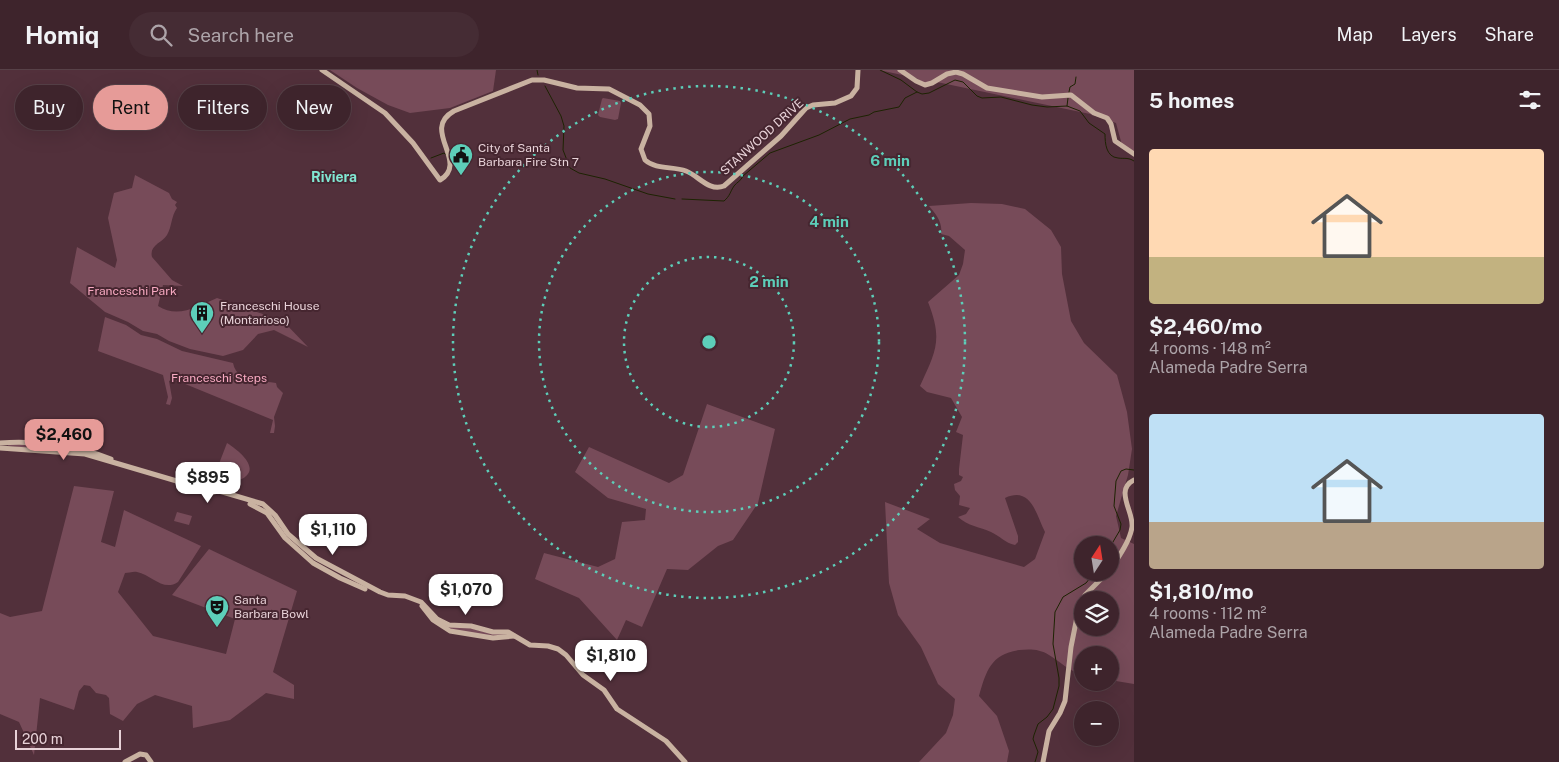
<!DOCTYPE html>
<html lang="en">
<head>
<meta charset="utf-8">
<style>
	:root { --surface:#3e242c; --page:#452c34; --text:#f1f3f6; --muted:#ada4a9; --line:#574148; --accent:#e69b98 }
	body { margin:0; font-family:"Public Sans",sans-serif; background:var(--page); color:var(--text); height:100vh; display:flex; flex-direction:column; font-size:19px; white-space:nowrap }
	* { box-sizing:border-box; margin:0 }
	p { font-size:16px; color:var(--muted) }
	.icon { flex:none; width:28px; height:28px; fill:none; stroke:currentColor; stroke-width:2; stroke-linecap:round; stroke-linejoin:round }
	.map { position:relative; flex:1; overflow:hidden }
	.drawer { display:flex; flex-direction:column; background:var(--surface); width:425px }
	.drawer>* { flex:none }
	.hud { position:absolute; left:15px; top:15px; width:475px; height:45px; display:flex; gap:10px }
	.needle { width:32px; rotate:12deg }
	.tools { position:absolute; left:1074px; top:466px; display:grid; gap:10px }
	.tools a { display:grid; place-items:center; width:45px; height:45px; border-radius:50%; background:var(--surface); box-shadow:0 5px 20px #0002,0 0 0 1px var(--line); font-size:25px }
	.scale { position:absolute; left:15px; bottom:12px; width:106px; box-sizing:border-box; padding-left:5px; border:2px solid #e8d2d8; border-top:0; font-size:14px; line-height:18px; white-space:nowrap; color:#e8d2d8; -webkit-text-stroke:4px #462630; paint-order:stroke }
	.price { position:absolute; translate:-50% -42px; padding:0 11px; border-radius:10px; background:#fff; color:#222; font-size:16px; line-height:32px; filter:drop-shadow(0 1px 2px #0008) }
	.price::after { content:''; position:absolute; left:50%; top:30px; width:15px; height:11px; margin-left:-8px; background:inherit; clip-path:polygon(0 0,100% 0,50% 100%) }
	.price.current { background:var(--accent); color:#111 }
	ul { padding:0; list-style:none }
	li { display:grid; align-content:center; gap:10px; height:265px; padding:0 15px }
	li span { display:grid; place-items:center; height:155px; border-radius:5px; color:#555 }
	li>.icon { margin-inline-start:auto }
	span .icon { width:90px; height:90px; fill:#fffc; stroke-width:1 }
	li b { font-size:21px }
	h2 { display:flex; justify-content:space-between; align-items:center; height:60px; padding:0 15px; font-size:21px }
	.pill { padding:0 18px; border-radius:22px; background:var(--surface); box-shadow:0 5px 20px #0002,0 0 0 1px var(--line); font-size:18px; line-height:45px }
	.pill.current { background:var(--accent); color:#111 }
	header { display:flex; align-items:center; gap:30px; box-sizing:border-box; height:70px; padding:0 25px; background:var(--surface); border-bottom:1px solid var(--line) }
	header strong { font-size:24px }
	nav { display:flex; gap:28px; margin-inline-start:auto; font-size:18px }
	.search { width:350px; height:45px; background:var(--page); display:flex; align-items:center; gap:12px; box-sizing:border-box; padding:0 18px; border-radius:28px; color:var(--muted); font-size:19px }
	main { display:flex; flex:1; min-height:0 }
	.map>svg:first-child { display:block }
	.green { fill:#774b59; fill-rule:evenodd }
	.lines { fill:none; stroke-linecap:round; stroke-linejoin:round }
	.stream { stroke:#1d2302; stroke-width:1 }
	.secondary { stroke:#c9b2a1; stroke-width:5 }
	.ring { fill:none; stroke:#5dceb9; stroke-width:2.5; stroke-dasharray:2.5 5 }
	.labels { text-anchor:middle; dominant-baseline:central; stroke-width:4; stroke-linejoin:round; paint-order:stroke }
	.street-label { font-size:12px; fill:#e8d2d8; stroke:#462630 }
	.poi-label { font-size:12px; fill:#e8d2d8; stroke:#462630; text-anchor:start }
	.park-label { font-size:12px; fill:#f8aac2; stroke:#462630 }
	.neighbourhood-label { font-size:14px; font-weight:bold; fill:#81e7d2; stroke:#462630 }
	.centre { fill:#5dceb9; stroke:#462630; stroke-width:2.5 }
	.ring-label { font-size:15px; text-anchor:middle; font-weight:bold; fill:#5dceb9; stroke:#462630; stroke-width:4; stroke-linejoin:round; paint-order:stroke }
</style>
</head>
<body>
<header>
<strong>Homiq</strong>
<div class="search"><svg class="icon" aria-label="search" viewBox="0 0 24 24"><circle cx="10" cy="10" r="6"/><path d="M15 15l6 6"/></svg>Search here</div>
<nav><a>Map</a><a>Layers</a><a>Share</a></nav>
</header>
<main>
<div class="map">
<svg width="1134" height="692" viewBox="0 0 1134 692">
	<rect width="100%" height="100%" fill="#52303b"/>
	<!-- green -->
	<g class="green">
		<polygon points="330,0 496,0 493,21 450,38 410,43 388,35 357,18"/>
		<polygon points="879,0 1134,0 1134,83 1122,75 1116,53 1090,44 932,11 927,15 916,8"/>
		<polygon points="603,28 620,31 621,33 618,49 615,50 600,47 598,45 602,29"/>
		<path d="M135,105L169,123L172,129L177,132L175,135L177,138C171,146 172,157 167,165C162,173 149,175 152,187L172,210L183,216L163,215L158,236C178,249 198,236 217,228L283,251L308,277L274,260L258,264L243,280L223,286L190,279L169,271L157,264L143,261L128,252L105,242L70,213L77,177L115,198L117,190L108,148L114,123L132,118Z"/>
		<path d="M971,133L1002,134L1025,139L1051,160L1061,177L1062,204L1071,251L1084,273L1117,305L1127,342L1132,379L1128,405L1116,446L1121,468L1134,474V614L1110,610V585H1082V604C1068,601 1061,592 1049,585C1040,579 1030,579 1019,580C991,584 986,601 979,626L997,646L1009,681L1007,692H919L946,663L953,645L955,629L938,614L921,577L898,545L889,513L885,432L930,449L917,459L940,473L1024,497L1035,489L1045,462C1036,444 1031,416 1005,428L1018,466V472L1015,475C1005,473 1000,466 991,462C980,457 968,456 958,447L966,444L970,438L959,435L960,426L955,420L954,414L961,411L963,407L959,405V399L963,365L956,362L962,347L951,328L927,322L920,316C936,281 943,270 928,232L959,205L963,194L965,180L949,166L941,164C943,153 936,144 929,136ZM1082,475H1110V502H1082ZM1082,530H1110V558H1082Z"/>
		<path d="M105,247L126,255L141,265L157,269L182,281L233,293C237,313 261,310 276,313L277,317L283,323L274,347L275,356L274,363H270L273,350L173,309L169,311L172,328L170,335L166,334L168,327L163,305L98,281Z"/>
		<polygon points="707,334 775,359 758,433 733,470 718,476 688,500 667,499 642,557 626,550 617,570 579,528 535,509 544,483 598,497 615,489 622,452 645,450 646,439 608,428 575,402 589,377 669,413 683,405"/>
		<path d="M227,373C235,378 260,396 245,407C239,412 219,415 210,417Z"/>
		<polygon points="9,374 57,376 88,384 8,376"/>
		<path d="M74,416L114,421L101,472L115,477L124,440L201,476L178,512C163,522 152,505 137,502C134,501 128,503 125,503L118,522L153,566L226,584L235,549L172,525L209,479L297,521L273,602L294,615V629L266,623L230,650L193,658L192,636L155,625L137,634L123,651L110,644L109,628L106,625L96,623L90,616L84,615L79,621L74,640L40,628L34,685L19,652L0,644V543L10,547L42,541Z"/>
		<polygon points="177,442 192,446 189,455 174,451"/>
		<polygon points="435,549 485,562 507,563 500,567 449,560"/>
	</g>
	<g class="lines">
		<!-- stream -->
		<g class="stream">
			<polyline points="537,0 538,5"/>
			<path d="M880,0L901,10L917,22L922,24L929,23L955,10L963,12L977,26L982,28L1001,27L1032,35L1047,37L1067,36L1080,41L1089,53L1105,64C1105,73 1106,87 1118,88C1124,89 1128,87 1134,91"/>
			<polyline points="545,16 561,46 564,56 563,80 570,98 579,103 605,109 648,124 675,129"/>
			<polyline points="1069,22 1070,17 1075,14 1076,7"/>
			<polyline points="1067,36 1068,28"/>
			<polyline points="431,88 444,83 446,85"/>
			<path d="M682,129L724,131C730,126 730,122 734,116C737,112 741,111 743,106L770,83L819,65L850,49L869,45L874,42L899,37L905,28L917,22"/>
			<polyline points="1110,477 1120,460 1121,454 1114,436 1116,411 1121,401 1126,399 1134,400"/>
			<polyline points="1035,692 1038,682 1033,669 1034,665 1038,654 1047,647 1053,639 1059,616 1059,608 1053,574 1055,542 1063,527 1086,513 1095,502"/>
		</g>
		<!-- secondary -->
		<g class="secondary">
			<path d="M322,0L385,43L413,73L440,110C470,92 420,60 454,41L532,10H544L577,18L609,19L640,35L649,44L650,56L641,79L645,90C656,100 673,96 686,101C699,106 709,122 724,116L781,66L806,38L813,35L835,33L851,26L857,18L858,0"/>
			<polyline points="900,0 916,11 925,15 932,13 947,4 956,2 963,4 987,18 1042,27 1071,25 1094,43 1107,48 1111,54 1115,71 1134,84"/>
			<path d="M0,373C36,370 78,376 111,389"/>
			<polyline points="0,378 85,384 214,422"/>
			<polyline points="212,421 219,421 263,434 275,445 288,464 316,488 380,522 388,525 405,526 421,532 437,549 449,555 471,556 493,562 508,562 530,575 548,576 558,579 566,585 583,605 604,620 617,639 666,671 685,692"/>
			<polyline points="250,434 267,443 285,468 313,493 340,508 365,519"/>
			<path d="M1110,500C1118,488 1130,471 1132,457C1134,442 1114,420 1134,410"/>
			<polyline points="422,536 433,550 450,561 493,568 514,566"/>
			<polyline points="125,692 140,684 146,685 151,692"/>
			<polyline points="1043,692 1049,661 1060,643 1065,631 1071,577 1079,537 1085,525 1108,502"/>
		</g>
	</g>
	<!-- distance rings -->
	<g class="ring">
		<circle cx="709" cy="272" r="85"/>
		<circle cx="709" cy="272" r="170"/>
		<circle cx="709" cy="272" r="256"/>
	</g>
	<!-- icons -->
	<defs>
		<g id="civic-pin" transform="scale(1.25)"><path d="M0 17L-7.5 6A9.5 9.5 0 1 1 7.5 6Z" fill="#5dceb9" stroke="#462630"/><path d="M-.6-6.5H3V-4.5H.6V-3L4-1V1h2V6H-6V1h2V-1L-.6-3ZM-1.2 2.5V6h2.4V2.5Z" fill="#111"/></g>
		<g id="building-pin" transform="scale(1.25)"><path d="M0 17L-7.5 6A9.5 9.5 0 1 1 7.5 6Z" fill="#5dceb9" stroke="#462630"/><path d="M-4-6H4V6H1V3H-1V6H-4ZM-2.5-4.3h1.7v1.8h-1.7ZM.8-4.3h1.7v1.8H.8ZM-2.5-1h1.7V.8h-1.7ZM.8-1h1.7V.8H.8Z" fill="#111"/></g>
		<g id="theatre-pin" transform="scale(1.25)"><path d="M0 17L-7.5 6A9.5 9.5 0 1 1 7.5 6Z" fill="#5dceb9" stroke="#462630"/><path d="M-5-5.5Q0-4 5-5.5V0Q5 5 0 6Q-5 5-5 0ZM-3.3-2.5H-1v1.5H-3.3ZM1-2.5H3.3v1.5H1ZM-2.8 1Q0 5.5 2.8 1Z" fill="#111"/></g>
	</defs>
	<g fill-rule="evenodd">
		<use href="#civic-pin" x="461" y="85"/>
		<use href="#building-pin" x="202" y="243"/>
		<use href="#theatre-pin" x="217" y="537"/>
	</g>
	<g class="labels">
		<!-- street labels -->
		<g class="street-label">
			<text transform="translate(762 67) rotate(-42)">STANWOOD DRIVE</text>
		</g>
		<!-- poi labels -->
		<g class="poi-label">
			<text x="478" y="78">City of Santa<tspan x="478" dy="14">Barbara Fire Stn 7</tspan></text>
			<text x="220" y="236">Franceschi House<tspan x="220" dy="14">(Montarioso)</tspan></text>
			<text x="234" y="530">Santa<tspan x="234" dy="14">Barbara Bowl</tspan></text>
		</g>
		<!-- park labels -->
		<g class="park-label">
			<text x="132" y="221">Franceschi Park</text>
			<text x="219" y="308">Franceschi Steps</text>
		</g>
		<!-- neighbourhood labels -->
		<g class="neighbourhood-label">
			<text x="334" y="107">Riviera</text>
		</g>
	</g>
	<circle cx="709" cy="272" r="8" class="centre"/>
	<g class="ring-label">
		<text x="890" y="96">6 min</text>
		<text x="829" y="157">4 min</text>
		<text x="769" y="217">2 min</text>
	</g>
</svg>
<div class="tools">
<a><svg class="needle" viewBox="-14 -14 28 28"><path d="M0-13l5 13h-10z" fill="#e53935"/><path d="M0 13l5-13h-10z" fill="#ada4a9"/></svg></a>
<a><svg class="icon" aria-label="layers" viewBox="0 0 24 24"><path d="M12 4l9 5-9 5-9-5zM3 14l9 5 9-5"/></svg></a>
<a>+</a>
<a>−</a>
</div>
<div class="scale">200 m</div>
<b class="price current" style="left:64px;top:391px">$2,460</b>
<b class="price" style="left:208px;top:434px">$895</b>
<b class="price" style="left:333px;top:486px">$1,110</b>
<b class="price" style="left:466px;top:546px">$1,070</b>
<b class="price" style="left:611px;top:612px">$1,810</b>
<div class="hud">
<a class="pill">Buy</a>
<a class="pill current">Rent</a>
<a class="pill">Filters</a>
<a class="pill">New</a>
</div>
</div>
<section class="drawer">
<h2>5 homes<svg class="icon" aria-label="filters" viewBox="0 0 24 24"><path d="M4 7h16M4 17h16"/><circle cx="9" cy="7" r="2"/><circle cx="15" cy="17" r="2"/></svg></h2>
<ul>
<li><span style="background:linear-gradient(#ffd9b3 70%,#c2b280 0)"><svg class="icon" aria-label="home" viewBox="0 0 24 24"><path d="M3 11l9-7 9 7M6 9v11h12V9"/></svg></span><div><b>$2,460/mo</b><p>4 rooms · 148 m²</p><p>Alameda Padre Serra</p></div></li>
<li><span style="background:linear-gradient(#bfe0f5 70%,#b9a48a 0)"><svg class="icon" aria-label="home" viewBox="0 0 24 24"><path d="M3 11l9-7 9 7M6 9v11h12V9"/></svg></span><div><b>$1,810/mo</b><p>4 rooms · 112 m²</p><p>Alameda Padre Serra</p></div></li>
</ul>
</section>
</main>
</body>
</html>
